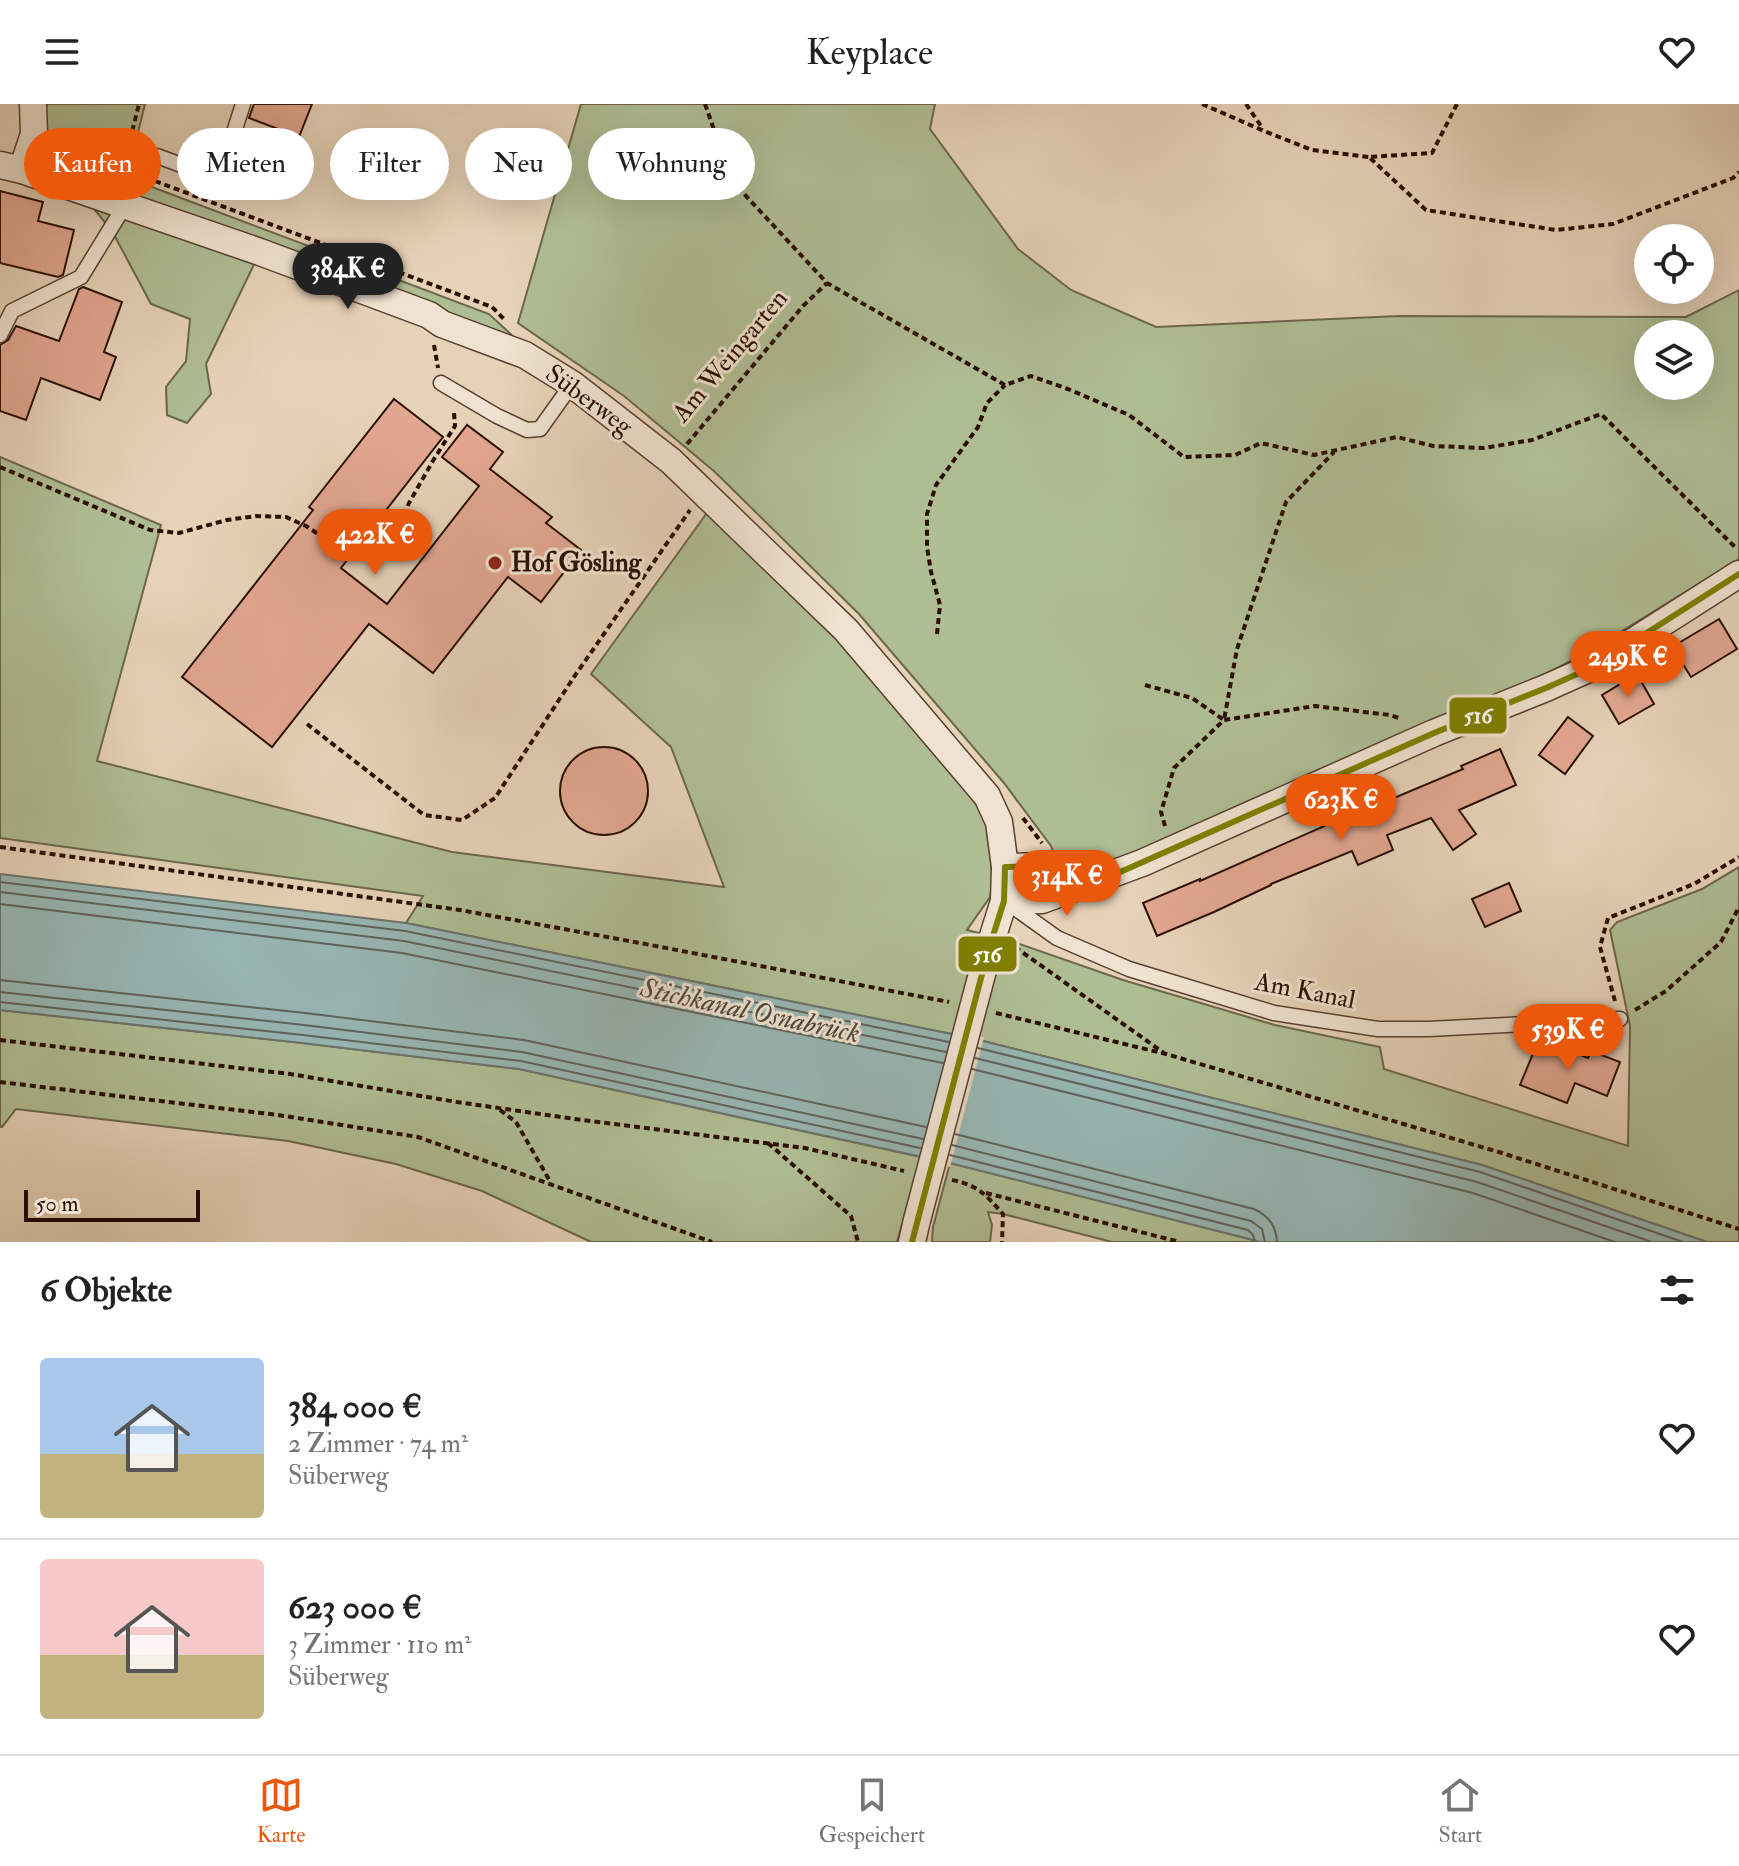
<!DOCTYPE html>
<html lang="de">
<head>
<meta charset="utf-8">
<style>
	:root { --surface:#fff; --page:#f2f2f2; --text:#222; --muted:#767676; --line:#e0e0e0; --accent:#ea580c }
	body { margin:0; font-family:"IM FELL Double Pica",serif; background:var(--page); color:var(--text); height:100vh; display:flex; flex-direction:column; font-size:30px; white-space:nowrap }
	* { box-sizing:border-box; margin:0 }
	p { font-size:26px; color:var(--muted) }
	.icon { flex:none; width:44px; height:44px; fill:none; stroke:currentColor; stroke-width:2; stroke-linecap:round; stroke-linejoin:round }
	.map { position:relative; height:1138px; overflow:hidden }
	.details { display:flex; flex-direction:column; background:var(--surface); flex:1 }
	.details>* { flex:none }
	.banner { position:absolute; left:24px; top:24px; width:800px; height:72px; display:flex; gap:16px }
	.controls { position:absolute; left:1634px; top:120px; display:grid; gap:16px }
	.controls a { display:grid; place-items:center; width:80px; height:80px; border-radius:50%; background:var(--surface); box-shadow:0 8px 32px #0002; font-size:40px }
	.scale { position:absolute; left:24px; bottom:20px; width:176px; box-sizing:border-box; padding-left:8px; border:4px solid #2a0e03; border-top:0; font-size:22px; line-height:28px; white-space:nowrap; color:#2a0e03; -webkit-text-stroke:6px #efe2d0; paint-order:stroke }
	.price { position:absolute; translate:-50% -68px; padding:0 18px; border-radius:28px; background:var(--accent); color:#fff; font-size:26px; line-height:52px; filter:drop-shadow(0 2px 4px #0008) }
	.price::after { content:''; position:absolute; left:50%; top:48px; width:24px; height:18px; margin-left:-12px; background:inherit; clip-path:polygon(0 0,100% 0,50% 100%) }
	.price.current { background:#222; color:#fff }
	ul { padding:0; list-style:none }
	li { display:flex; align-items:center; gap:24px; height:200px; padding:0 40px }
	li+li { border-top:2px solid var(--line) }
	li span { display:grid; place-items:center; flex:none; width:224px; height:160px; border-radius:8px; color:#555 }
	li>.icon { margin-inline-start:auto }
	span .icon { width:96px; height:96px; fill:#fffc; stroke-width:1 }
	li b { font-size:34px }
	h2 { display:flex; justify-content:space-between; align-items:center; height:96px; padding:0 40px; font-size:34px }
	.chip { padding:0 28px; border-radius:36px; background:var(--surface); box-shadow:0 8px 32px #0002; font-size:28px; line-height:72px }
	.chip.current { background:var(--accent); color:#fff }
	header { display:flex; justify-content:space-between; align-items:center; height:104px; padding:0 40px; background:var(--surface); font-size:36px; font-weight:600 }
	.dock { display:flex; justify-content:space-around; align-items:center; height:112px; border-top:2px solid var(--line); background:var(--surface); font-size:22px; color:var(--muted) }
	.dock a { display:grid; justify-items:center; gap:4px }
	.dock .current { color:var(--accent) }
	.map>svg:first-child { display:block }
	.green { fill:#afbd93; stroke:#6c664b; stroke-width:2; fill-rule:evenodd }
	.water { fill:#97b6b3; stroke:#6b736d; stroke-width:2 }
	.pier { fill:#e6d2b7 }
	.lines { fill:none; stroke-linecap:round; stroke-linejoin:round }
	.shore { stroke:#60625b; stroke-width:2 }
	.building { fill:#e1a690; stroke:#2a0e03; stroke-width:2 }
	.service-casing { stroke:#593f30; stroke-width:17 }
	.minor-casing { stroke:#593f30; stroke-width:29 }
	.path { stroke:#2a0e03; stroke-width:4; stroke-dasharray:6 4; stroke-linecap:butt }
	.service { stroke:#efe2d0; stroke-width:14 }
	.minor { stroke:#efe2d0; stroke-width:26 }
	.minor-bridge-casing { stroke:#593f30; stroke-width:29; stroke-linecap:butt }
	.minor-bridge { stroke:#efe2d0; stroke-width:26 }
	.bus-1-casing { stroke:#efe2d0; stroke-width:12 }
	.bus-1 { stroke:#808000; stroke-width:6 }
	.poi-dot { fill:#8f2418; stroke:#efe2d0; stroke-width:3 }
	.labels { text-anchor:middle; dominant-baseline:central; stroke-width:6; stroke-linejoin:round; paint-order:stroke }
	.street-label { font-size:26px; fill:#2a0e03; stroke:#efe2d0 }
	.poi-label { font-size:26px; font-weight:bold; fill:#2a0e03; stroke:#efe2d0; text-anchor:start }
	.water-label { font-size:28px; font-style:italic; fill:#504941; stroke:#efe2d0 }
	.line-badge { stroke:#efe2d0; stroke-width:3 }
	.badge-label { font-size:22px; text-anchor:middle; font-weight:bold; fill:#fff }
</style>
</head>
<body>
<header><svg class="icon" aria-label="menu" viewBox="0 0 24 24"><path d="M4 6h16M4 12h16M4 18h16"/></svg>Keyplace<svg class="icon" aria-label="heart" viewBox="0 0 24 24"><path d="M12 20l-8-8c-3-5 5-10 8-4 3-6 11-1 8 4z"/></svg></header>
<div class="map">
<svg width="1739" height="1138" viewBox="0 0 1739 1138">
	<rect width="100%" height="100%" fill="#e6d2b7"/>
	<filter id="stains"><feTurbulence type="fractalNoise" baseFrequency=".0025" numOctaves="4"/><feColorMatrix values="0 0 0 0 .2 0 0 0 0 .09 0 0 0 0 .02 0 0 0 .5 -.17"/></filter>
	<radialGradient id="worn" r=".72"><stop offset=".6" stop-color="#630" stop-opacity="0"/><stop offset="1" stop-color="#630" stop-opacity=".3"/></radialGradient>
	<!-- green -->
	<g class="green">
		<polygon points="33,0 145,0 129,65 125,100 260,148 206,260 211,290 187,319 167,311 166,283 186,257 190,215 151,200 112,127 78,85 22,66"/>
		<path d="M581,0H935L930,25L1018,145L1071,186L1156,223L1399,212L1686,213L1739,186V455L1586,549L1542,572L1124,753L1097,758L1055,753L1051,742L1004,679L859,510L715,368L624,292L518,219ZM1648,230H1700V282H1648Z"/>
		<polygon points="144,80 489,210 516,235 139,94"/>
		<polygon points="0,353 161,421 97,657 452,748 724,783 671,643 591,570 709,406 835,532 978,697 987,714 994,771 990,793 967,826 1014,838 1123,876 1275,921 1380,943 1384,965 1628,1042 1630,922 1610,826 1617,818 1702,785 1739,763 1739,1138 1707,1138 1482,1061 971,934 406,819 423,792 0,734"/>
		<polygon points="0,906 302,939 519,965 921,1053 897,1138 591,1138 482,1087 396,1060 288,1037 16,1005 2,1023 0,1023"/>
		<polygon points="950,1059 1261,1138 1112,1138 1003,1110 988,1108 992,1121 990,1138 932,1138 933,1123"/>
	</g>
	<!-- water -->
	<polygon class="water" points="0,770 406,819 971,934 1482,1061 1707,1138 1261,1138 950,1059 519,965 302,939 0,906"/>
	<!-- pier -->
	<polygon class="pier" points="954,927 984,933 950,1063 920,1057"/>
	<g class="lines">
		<!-- shore -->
		<g class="shore">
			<polyline points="0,778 405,827 949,938"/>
			<polyline points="0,788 404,837 946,948"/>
			<polyline points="0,800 402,849 943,959"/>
			<polyline points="0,876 305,909 524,936 926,1023"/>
			<polyline points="0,888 304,921 522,948 923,1035"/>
			<polyline points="0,898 303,931 521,957 920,1044"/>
			<polyline points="978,944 1480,1068 1683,1138"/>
			<polyline points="975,954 1477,1078 1652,1138"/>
			<polyline points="972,965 1473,1089 1615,1138"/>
			<path d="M955,1030L1254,1105C1269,1112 1276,1122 1277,1138"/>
			<polyline points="952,1041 1251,1117 1262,1125 1265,1138"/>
			<polyline points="950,1051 1248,1126 1253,1131 1255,1138"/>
		</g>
	</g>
	<!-- building -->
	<g class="building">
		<polygon points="254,0 312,0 299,33 249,14"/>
		<polygon points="0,87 43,98 38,117 74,126 63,171 58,173 0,159"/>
		<polygon points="83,183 122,198 104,248 116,253 100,296 41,274 26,316 0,307 0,241 8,236 16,222 59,237 79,185"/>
		<polygon points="394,295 443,333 341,464 387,500 479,382 442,353 467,321 503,348 490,365 552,413 546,419 581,446 541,498 508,473 433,569 369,520 272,643 182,573 313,406 309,403"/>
		<polygon points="1719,515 1737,545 1691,573 1672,543"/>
		<polygon points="1637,570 1654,600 1619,620 1602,591"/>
		<polygon points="1568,613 1593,632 1565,670 1539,651"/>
		<circle cx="604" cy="687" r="44"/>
		<polygon points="1500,645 1516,681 1459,706 1476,730 1453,746 1431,714 1387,731 1393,746 1358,761 1352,747 1271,780 1271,781 1214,808 1157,832 1143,799 1200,775 1200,777 1374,700 1375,702 1463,665 1461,662"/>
		<polygon points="1509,779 1521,807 1485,823 1472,795"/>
		<polygon points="1539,935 1588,954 1591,947 1620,958 1607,992 1575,979 1567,999 1520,981"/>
	</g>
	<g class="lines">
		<!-- service casing -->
		<g class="service-casing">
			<g id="service">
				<polyline points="0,231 12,207 81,173 125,101 137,71 157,52 219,75 243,0"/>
				<polyline points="441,279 497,312 527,326 540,325 572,280"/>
				<polyline points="1008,799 1057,834 1129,865 1274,909 1378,925 1429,925 1620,915"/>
			</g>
		</g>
		<!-- minor casing -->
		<g class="minor-casing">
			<g id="minor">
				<polyline points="0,61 22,66 260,148 429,211 442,220 525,251 572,280 671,357 846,526 987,692 999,718 1005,763 1004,797 987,851"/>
				<polyline points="22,66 34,30 33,0"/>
				<polyline points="1005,763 1045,762 1110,768"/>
				<polyline points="1004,797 1042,796 1142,759 1434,629 1546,584 1595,562 1739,470"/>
				<polyline points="912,1138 917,1116"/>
			</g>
		</g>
		<!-- path -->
		<g class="path">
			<polyline points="705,0 732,77 827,179 1005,281 1031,272 1068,285 1129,311 1184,353 1235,351 1261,339 1314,351 1397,333 1433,342 1484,344 1532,336 1601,310 1737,445"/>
			<polyline points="1202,0 1264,27 1312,46 1369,53"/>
			<polyline points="1246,0 1263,25"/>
			<polyline points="1457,0 1432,49 1369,53 1426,106 1556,126 1613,120 1733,74 1739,68"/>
			<polyline points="55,38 121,64"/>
			<polyline points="125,56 139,0"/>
			<polyline points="155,77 492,203 506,217"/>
			<polyline points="434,241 438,264"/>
			<polyline points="687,340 803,202 827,179"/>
			<polyline points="0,363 150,426 179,429 227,416 256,412 286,413 306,422 347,449 360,454 377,449 399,421 409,399 434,355 455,322 454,309"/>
			<polyline points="937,530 940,501 931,468 927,443 927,410 936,381 978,323 987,299 1005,281"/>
			<polyline points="1145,581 1192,594 1224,616 1237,545 1286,398 1334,348"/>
			<polyline points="307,620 424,711 462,716 495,694 574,573 690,406"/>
			<polyline points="1023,714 1042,739"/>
			<polyline points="1165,722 1161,708 1174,664 1224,616 1315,602 1390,611 1402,615"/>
			<polyline points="0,743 460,806 640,839 949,898"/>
			<polyline points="1015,843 1164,949"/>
			<polyline points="1615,897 1600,843 1608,814 1694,780 1739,753"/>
			<polyline points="1635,906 1666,887 1721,838 1739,803"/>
			<polyline points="996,909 1166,950 1502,1049 1739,1125"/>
			<polyline points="0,936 290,970 457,998 575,1015 805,1044 904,1067"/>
			<polyline points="0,978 278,1011 418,1033 712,1138"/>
			<polyline points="500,1006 516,1018 551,1079"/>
			<polyline points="768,1039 851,1112 858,1138"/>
			<path d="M952,1076C978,1081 986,1091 1003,1110L1002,1138"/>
			<polyline points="986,1089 1180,1138"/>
		</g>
		<!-- service -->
		<use href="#service" class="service"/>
		<!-- minor -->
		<use href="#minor" class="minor"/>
		<!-- minor-bridge casing -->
		<g class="minor-bridge-casing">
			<polyline id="minor-bridge" points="917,1116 987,851"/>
		</g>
		<!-- minor-bridge -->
		<use href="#minor-bridge" class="minor-bridge"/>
		<!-- bus-1 casing -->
		<g class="bus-1-casing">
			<polyline id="bus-1" points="912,1138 987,851 1004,797 1005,763 1045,762 1118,769 1434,629 1546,584 1595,562 1739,470"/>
		</g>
		<!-- bus-1 -->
		<use href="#bus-1" class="bus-1"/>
	</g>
	<!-- markers -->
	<circle class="poi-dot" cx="495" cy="459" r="8"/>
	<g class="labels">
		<!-- street labels -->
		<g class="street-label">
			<text transform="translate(730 252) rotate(-50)">Am Weingarten</text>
			<text transform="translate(589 296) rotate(36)">Süberweg</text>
			<text transform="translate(1305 887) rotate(11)">Am Kanal</text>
		</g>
		<!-- poi labels -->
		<g class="poi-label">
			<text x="511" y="459">Hof Gösling</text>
		</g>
		<!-- water labels -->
		<g class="water-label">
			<text transform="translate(750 907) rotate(12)">Stichkanal Osnabrück</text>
		</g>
	</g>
	<g class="line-badge">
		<rect x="1448" y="592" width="60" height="39" rx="8" fill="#808000"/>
		<rect x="957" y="831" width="61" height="38" rx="8" fill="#808000"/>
	</g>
	<g class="badge-label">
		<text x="1478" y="619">516</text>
		<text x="987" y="858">516</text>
	</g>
	<rect width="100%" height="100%" filter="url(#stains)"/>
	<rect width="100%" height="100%" fill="url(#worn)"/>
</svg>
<div class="controls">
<a><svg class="icon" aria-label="locate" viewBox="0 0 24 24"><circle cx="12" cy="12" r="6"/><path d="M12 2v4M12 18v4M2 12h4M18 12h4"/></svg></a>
<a><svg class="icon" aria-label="layers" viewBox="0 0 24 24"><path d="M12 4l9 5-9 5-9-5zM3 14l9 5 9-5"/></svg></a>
</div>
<div class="scale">50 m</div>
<b class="price current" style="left:348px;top:207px">384K €</b>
<b class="price" style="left:375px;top:473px">422K €</b>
<b class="price" style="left:1628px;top:595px">249K €</b>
<b class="price" style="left:1341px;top:738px">623K €</b>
<b class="price" style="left:1067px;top:814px">314K €</b>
<b class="price" style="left:1568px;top:968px">539K €</b>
<div class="banner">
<a class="chip current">Kaufen</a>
<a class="chip">Mieten</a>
<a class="chip">Filter</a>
<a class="chip">Neu</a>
<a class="chip">Wohnung</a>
</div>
</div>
<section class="details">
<h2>6 Objekte<svg class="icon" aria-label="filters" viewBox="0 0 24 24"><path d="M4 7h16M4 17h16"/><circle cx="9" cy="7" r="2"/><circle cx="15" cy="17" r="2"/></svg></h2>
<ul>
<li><span style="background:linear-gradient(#a9c7e8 60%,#c2b280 0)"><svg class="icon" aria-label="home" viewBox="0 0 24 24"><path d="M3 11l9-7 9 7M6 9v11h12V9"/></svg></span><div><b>384 000 €</b><p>2 Zimmer · 74 m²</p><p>Süberweg</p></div><svg class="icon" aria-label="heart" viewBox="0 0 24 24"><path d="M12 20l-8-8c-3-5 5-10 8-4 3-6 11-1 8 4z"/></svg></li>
<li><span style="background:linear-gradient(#f6c9c9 60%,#c2b280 0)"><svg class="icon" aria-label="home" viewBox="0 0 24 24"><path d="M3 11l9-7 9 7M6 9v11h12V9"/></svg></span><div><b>623 000 €</b><p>3 Zimmer · 110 m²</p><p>Süberweg</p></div><svg class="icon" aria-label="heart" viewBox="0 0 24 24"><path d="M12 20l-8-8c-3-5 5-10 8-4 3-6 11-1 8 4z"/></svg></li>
</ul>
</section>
<nav class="dock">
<a class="current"><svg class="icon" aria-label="map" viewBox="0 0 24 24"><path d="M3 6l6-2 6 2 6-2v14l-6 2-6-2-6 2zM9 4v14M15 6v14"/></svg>Karte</a>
<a><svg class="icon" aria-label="saved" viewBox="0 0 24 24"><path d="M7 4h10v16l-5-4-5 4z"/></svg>Gespeichert</a>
<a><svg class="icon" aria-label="home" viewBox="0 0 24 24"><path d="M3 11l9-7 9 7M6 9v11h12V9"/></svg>Start</a>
</nav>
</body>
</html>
